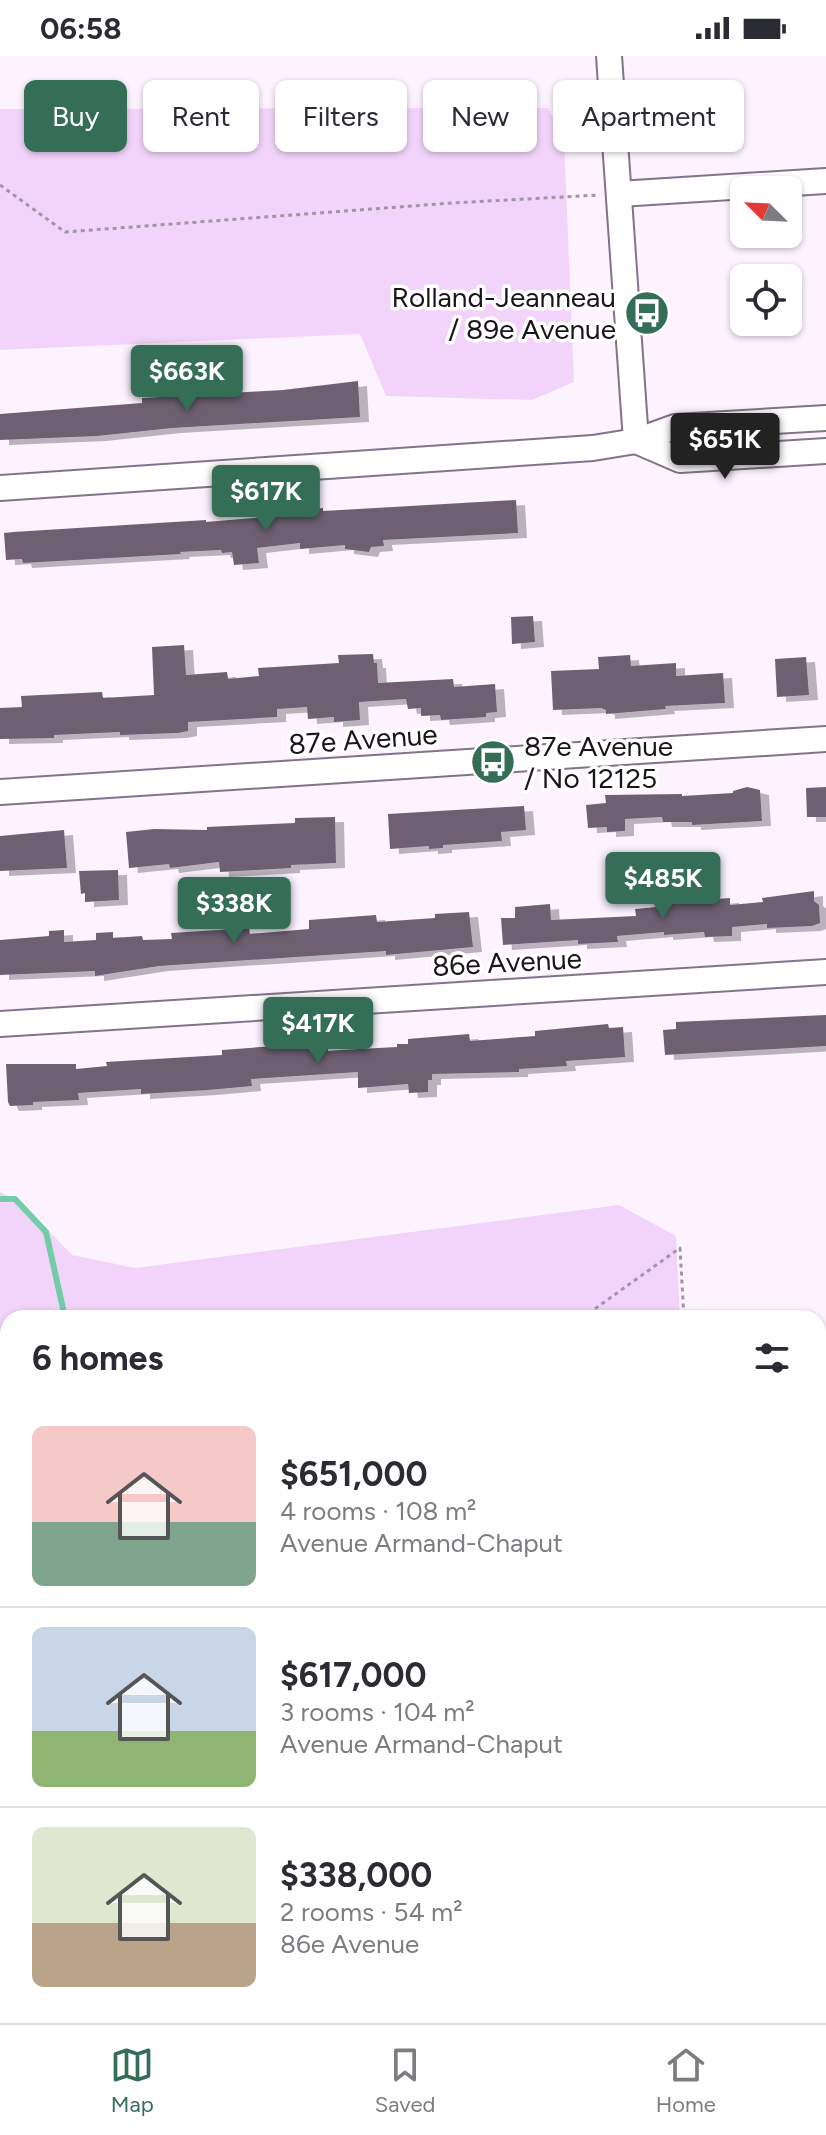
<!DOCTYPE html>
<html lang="en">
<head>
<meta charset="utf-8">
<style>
	:root { --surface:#fff; --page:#f7f7f7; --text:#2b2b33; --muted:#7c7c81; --line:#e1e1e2; --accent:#346e57 }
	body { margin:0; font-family:Figtree,sans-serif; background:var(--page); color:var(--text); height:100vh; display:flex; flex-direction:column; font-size:30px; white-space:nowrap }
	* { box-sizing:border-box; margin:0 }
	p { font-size:26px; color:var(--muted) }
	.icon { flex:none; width:44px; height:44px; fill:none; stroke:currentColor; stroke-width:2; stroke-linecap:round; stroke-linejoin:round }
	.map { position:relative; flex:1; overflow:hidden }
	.side { position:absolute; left:0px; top:1254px; width:826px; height:714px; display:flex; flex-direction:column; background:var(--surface); border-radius:24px 24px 0 0; box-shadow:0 2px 6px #0004 }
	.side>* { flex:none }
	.top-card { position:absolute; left:24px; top:24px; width:778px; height:72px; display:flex; gap:16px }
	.needle { width:52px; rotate:294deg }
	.buttons { position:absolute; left:730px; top:120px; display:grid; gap:16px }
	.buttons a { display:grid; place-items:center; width:72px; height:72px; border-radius:12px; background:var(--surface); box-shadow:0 2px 6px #0004; font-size:40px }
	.price { position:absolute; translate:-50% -68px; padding:0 18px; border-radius:8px; background:var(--accent); color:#fff; font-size:26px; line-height:52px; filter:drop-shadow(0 2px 4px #0008) }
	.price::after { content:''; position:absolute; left:50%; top:48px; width:24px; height:18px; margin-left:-12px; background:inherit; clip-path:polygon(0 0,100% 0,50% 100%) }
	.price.selected { background:#222; color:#fff }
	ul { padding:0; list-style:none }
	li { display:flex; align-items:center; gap:24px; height:200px; padding:0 32px }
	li+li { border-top:2px solid var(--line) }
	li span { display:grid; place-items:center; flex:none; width:224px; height:160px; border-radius:12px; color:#555 }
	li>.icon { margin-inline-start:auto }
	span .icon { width:96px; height:96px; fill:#fffc; stroke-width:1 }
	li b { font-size:34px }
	h2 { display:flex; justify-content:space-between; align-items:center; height:96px; padding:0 32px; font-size:34px }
	.chip { padding:0 28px; border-radius:12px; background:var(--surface); box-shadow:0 2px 6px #0004; font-size:28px; line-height:72px }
	.chip.selected { background:var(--accent); color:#fff }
	.status { display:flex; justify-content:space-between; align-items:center; height:56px; padding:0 40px; background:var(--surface); direction:ltr }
	.status svg { height:22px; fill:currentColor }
	.tab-bar { display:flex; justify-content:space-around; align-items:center; height:112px; border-top:2px solid var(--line); background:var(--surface); font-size:22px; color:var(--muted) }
	.tab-bar a { display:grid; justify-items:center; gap:4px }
	.tab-bar .selected { color:var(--accent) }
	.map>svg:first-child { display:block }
	.green { fill:#f2d4fb }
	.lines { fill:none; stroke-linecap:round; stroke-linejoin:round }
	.stream { stroke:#71cda8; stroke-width:6 }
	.building { fill:#6e6172; filter:url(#shadow) }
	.street-casing { stroke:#827486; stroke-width:28 }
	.path { stroke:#9e96a0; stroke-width:3; stroke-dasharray:4 4; stroke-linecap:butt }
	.street { stroke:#fff; stroke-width:24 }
	.labels { text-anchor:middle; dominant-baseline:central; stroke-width:7; stroke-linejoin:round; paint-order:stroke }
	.poi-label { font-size:28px; fill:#1a141b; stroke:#fff; text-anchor:end }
	.street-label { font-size:28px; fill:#1a141b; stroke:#fff }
</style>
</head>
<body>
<div class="status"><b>06:58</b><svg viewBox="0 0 49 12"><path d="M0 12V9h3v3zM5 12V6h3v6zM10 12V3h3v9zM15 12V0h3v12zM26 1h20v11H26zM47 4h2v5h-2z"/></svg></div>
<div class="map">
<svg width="826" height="1967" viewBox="0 0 826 1967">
	<defs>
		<filter id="shadow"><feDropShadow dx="9" dy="5" stdDeviation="0" flood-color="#0004"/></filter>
	</defs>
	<rect width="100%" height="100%" fill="#fcf3ff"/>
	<!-- green -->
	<g class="green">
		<polygon points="548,52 564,83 574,326 532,344 386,340 360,278 0,294 0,53"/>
		<polygon points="0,1136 25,1150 72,1199 135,1212 619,1149 676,1180 680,1262 8,1262 8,1414 0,1351"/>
		<polygon points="80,1960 648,1960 656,1967 77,1967"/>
	</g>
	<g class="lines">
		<!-- stream -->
		<g class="stream">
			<polyline points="0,1143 15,1143 46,1176 64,1257 76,1262"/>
			<polyline points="214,1967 215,1960"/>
		</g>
	</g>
	<!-- building -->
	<g class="building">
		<polygon points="358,325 360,361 172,372 97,380 0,384 0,358 142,347 142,342 283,334"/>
		<polygon points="516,444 518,477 383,484 384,490 371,491 369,496 345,493 345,489 300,493 300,487 257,492 259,507 234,509 232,496 222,497 221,494 180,496 181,498 23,507 22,503 6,504 4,477 13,476 206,464 206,466 298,458 298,455 323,452 323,455"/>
		<polygon points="533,560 535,586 512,588 511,561"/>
		<polygon points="184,589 186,619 227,616 228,623 259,620 258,612 339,607 338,599 373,598 374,607 377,607 378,627 453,623 454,631 495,628 497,656 486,657 486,661 441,664 440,659 421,660 421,652 408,653 406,643 359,646 360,664 334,666 334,661 308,663 307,651 277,653 277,661 188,666 188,675 178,677 120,679 120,676 54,679 54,682 0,683 0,652 22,651 21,640 102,636 103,642 154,639 152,591"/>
		<polygon points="630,599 631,610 676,607 676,620 723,617 725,647 665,650 666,653 606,658 606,654 601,652 553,654 551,615 599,613 598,601"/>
		<polygon points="806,601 809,639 777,641 775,603"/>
		<polygon points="747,731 760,734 762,765 692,769 692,766 663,766 662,761 625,763 625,775 607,776 607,771 588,772 586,749 606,747 605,739 682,738 682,740 733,737 733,735"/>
		<polygon points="826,731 826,761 807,761 806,732"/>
		<polygon points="524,750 526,774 501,776 502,785 443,789 443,792 429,793 429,790 390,793 388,758"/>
		<polygon points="335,761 336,807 291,809 291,812 220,816 219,806 170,812 169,808 129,812 126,776 154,773 207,774 207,771 295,767 295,762"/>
		<polygon points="64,774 67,812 0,815 0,780"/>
		<polygon points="118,814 119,844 85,846 85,837 81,838 79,815"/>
		<polygon points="814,835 814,845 819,849 820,867 812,870 767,872 767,868 732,871 732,880 705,881 704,876 664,879 664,876 617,880 618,886 578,888 578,884 503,889 501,862 515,862 515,851 550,848 551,864 636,860 635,853 657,851 658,840 689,839 689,845 730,842 730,849 763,846 762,842"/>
		<polygon points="469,856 473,891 386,899 386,895 159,910 95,920 95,915 0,919 0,884 49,880 49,875 64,874 64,886 96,884 96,877 113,876 113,882 142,880 143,884 172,883 171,877 249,872 250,878 309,873 309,864 376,859 377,866 435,862 435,858"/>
		<polygon points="826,959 826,990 665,999 663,974 676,973 676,966"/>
		<polygon points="608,968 609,972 623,971 625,1001 566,1005 567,1010 519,1013 519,1016 432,1018 432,1024 428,1024 428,1036 409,1037 408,1028 358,1032 358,1016 251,1023 252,1030 208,1034 141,1038 141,1033 78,1037 79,1044 33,1046 33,1049 10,1050 8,1046 6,1008 76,1008 76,1013 107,1010 106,1006 222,999 222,994 300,988 300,993 328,991 328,995 340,994 397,991 397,988 408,988 408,983 469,978 470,985 535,980 535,975"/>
	</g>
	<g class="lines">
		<!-- street casing -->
		<g class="street-casing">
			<g id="street">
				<polyline points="609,0 636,385"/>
				<polyline points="619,138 826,125"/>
				<polyline points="636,385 680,404 826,395"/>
				<polyline points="0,432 593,392 636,385 675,371 826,362"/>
				<polyline points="0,736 826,683"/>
				<polyline points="0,968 826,916"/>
			</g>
		</g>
		<!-- path -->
		<g class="path">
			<polyline points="0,129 65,176 452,147 599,139"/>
			<polyline points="582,1262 680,1192 684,1262"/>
			<polyline points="0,1554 8,1652"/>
			<polyline points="0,1724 8,1685"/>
		</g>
		<!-- street -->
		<use href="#street" class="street"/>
	</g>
	<!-- icons -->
	<defs>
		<g id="bus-disc" transform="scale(2.3)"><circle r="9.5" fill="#346e57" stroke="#fff"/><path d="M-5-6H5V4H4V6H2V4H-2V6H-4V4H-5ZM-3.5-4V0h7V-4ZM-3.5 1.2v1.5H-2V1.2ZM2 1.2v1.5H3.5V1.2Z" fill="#fff"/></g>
	</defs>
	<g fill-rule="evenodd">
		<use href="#bus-disc" x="647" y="257"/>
		<use href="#bus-disc" x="493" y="706"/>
	</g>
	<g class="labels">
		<!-- poi labels -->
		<g class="poi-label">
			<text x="616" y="241">Rolland-Jeanneau<tspan x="616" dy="32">/ 89e Avenue</tspan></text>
			<text x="524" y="690" text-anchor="start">87e Avenue<tspan x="524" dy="32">/ No 12125</tspan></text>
		</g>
		<!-- street labels -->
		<g class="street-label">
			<text transform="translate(363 683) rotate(-4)">87e Avenue</text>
			<text transform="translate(507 906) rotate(-3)">86e Avenue</text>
		</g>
	</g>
</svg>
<div class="buttons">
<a><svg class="needle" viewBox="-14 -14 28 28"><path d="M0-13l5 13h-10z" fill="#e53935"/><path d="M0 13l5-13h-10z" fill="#7c7c81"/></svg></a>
<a><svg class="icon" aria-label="locate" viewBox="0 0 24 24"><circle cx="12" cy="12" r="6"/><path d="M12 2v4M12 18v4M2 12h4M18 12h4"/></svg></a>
</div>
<b class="price" style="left:187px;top:357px">$663K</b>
<b class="price selected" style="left:725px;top:425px">$651K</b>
<b class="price" style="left:266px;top:477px">$617K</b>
<b class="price" style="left:663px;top:864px">$485K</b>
<b class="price" style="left:234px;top:889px">$338K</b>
<b class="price" style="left:318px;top:1009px">$417K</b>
<div class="top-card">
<a class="chip selected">Buy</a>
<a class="chip">Rent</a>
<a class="chip">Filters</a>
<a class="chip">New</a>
<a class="chip">Apartment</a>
</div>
<section class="side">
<h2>6 homes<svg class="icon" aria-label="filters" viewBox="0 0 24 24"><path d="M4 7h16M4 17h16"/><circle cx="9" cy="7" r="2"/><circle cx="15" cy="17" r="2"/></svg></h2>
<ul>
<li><span style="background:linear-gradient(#f6c9c9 60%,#7fa58c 0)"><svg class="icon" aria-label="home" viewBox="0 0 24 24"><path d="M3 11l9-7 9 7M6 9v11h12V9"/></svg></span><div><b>$651,000</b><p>4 rooms · 108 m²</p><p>Avenue Armand-Chaput</p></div></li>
<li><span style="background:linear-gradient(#c9d6e8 65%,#8fb573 0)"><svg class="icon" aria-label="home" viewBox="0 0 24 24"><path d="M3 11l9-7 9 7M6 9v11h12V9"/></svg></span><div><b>$617,000</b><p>3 rooms · 104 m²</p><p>Avenue Armand-Chaput</p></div></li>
<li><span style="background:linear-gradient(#dfe7d0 60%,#b9a48a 0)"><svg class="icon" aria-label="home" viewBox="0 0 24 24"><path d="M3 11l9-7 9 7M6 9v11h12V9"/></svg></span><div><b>$338,000</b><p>2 rooms · 54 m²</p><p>86e Avenue</p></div></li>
</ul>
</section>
</div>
<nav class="tab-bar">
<a class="selected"><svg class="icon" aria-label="map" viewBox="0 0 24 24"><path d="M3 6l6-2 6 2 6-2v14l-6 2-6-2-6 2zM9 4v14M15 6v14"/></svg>Map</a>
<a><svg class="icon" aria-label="saved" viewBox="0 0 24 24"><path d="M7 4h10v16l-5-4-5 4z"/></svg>Saved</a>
<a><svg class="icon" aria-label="home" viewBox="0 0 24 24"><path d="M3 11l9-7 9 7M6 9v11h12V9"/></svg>Home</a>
</nav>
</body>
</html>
